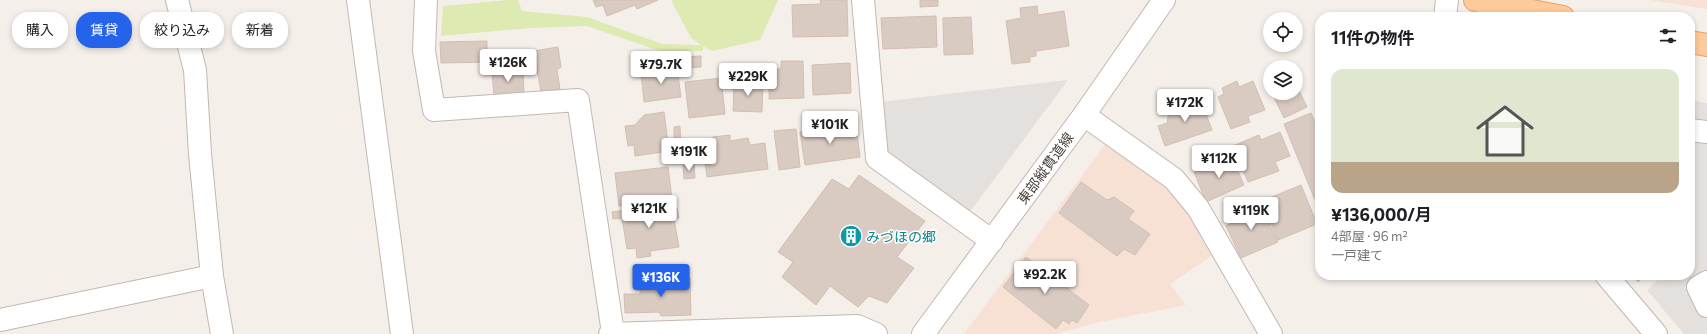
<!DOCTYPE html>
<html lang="ja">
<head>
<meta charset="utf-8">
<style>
	:root { --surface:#fff; --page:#f6f6f6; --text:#202124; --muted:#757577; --line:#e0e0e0; --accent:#2563eb }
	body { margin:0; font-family:Commissioner,"Noto Sans JP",sans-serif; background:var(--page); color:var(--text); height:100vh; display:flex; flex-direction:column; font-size:15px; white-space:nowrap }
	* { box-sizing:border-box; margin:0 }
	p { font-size:13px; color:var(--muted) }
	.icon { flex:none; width:22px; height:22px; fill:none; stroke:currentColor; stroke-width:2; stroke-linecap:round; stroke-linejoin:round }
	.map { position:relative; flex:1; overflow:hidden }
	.sheet { position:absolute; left:1315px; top:12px; width:380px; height:268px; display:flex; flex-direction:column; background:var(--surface); border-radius:16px; box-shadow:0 2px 6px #0003 }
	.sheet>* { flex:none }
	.guide { position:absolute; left:12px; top:12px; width:380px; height:36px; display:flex; gap:8px }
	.tools { position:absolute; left:1263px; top:12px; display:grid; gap:8px }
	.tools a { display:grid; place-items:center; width:40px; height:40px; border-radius:50%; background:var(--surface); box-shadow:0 2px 6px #0003; font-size:20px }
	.price { position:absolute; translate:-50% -34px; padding:0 9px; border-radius:4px; background:#fff; color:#222; font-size:13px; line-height:26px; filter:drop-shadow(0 1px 2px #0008) }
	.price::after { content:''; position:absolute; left:50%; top:24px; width:12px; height:9px; margin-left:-6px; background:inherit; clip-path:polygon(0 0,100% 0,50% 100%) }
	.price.current { background:var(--accent); color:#fff }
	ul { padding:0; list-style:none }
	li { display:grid; align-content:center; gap:8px; height:212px; padding:0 16px }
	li+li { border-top:1px solid var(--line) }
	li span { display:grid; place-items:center; height:124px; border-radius:12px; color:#555 }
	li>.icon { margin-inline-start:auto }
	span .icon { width:72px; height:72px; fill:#fffc; stroke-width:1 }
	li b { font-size:17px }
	h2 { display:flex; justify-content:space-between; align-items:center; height:48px; padding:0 16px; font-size:17px }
	.pill { padding:0 14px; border-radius:16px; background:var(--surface); box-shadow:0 2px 6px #0003; font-size:14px; line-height:36px }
	.pill.current { background:var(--accent); color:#fff }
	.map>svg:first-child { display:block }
	.commercial { fill:#f7e1d5 }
	.green { fill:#ddeab2 }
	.parking { fill:#e4e0de }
	.building { fill:#dacbc2; stroke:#d2beb2 }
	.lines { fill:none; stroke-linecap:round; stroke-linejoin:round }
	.minor-casing { stroke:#c4b7af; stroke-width:24 }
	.major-casing { stroke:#e7a266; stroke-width:24 }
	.minor { stroke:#fff; stroke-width:22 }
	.major { stroke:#ffca99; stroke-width:22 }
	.labels { text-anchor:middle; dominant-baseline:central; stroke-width:3; stroke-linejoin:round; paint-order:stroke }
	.street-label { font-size:14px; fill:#493e37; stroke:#fff }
	.culture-label { font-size:14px; fill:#0d838f; stroke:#fff; text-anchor:start }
</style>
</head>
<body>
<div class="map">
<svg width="1707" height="334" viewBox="0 0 1707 334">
	<rect width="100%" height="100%" fill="#f5efea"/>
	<!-- commercial -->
	<g class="commercial">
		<polygon points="1650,0 1707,0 1707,9"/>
		<polygon points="1107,142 1169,186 1217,252 1170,284 1186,305 1100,322 1055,334 964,334"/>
	</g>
	<!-- green -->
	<polygon class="green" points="508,0 518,0 522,11 587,17 662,44 701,45 691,38 671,0 778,0 760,40 712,51 703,46 703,51 660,51 587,26 530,28 441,36 443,6"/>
	<!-- parking -->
	<g class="parking">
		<polygon points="1068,80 969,213 882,152 880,102"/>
		<polygon points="1690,100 1707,103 1707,334 1684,334 1647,290 1663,275 1690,275"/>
	</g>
	<!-- building -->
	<g class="building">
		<polygon points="593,0 658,0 637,9 635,5 607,16 603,5 596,7"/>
		<polygon points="820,0 847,0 848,36 793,37 792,5 821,4"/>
		<polygon points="920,0 938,0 938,6 920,7"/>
		<polygon points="1037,6 1038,15 1064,11 1069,46 1036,51 1036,56 1030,57 1030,62 1012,64 1006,21 1021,18 1020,8"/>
		<polygon points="936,16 937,47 883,49 881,18"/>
		<polygon points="971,17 973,54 944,55 943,18"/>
		<polygon points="487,41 487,62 441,63 440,42"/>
		<polygon points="558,47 561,67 557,70 560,89 541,92 534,51"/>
		<polygon points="701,56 701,67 683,68 683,57"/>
		<polygon points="781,61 803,61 804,98 769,99 769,69 781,69"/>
		<polygon points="850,63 851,93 813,95 812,65"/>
		<polygon points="677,68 681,97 644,102 641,73"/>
		<polygon points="523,70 524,94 494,96 492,72"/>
		<polygon points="1270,71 1270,88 1264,74"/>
		<polygon points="721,78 725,114 689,118 685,82"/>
		<polygon points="1237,81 1239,87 1253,81 1265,110 1248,116 1250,122 1231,129 1218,97 1224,94 1222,88"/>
		<polygon points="734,83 763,83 762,112 733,111"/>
		<polygon points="1296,84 1307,107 1284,118 1272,93 1296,93"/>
		<polygon points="1186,101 1188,106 1201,101 1212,130 1165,146 1158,126 1167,123 1170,106"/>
		<polygon points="664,112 669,151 635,156 634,145 628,146 625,126 635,125 644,115"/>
		<polygon points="1311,113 1320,135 1320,212 1284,124"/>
		<polygon points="856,125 860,157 805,165 800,132"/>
		<polygon points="680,126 681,149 674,149 674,127"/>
		<polygon points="796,129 800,167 779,170 774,131"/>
		<polygon points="1280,132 1290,156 1275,162 1279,171 1248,182 1233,146 1259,135 1261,140"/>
		<polygon points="730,135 730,141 748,138 750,145 765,143 768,169 707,177 702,142 709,140 713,137"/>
		<polygon points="1231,156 1244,185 1206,202 1194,172"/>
		<polygon points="694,164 695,178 684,179 683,165"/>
		<polygon points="668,167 672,199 619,206 615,173"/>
		<polygon points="859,175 925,221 897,257 914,268 887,303 869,296 858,307 830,286 816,305 782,277 793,262 778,252 832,179 849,189"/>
		<polygon points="1081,182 1107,200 1114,197 1134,211 1128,219 1150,234 1135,255 1124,249 1117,256 1059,213"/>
		<polygon points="1301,185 1317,224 1278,240 1262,201"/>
		<polygon points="1259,202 1278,242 1241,258 1226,226 1238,220 1235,213"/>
		<polygon points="661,205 664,210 677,208 679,218 674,219 679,247 650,251 651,256 637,258 636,248 627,249 622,218 613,219 612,212"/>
		<polygon points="1026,257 1089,305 1077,323 1072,320 1069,324 1063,320 1056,329 1003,287"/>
		<polygon points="1632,275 1646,275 1638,282"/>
		<polygon points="690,278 691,315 661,316 659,312 625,313 624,294 640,294 640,280"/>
	</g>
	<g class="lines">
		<!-- minor casing -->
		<g class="minor-casing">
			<g id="minor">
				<polyline points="177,0 195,70 200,154 212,276 222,334"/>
				<polyline points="358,0 402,334"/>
				<polyline points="426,0 424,51 434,110 578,100 613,333"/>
				<polyline points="863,0 877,158 992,241"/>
				<polyline points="1445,17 1447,0"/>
				<polyline points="1084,115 1174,179 1198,208 1271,334"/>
				<polyline points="1690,130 1707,132"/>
				<polyline points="1606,275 1656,334"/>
				<polyline points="1707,282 1698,287 1707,306"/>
				<polyline points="0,320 212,276"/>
				<polyline points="610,334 857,326 876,334"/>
				<polyline points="923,334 1084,115 1164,0"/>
			</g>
		</g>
		<!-- major casing -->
		<g class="major-casing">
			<g id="major">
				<polyline points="1475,0 1563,17"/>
				<polyline points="1690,42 1707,45"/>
			</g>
		</g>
		<!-- minor -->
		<use href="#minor" class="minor"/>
		<!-- major -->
		<use href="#major" class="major"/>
	</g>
	<!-- icons -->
	<defs>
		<g id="building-disc" transform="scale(1.15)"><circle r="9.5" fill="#0f9aa8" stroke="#fff"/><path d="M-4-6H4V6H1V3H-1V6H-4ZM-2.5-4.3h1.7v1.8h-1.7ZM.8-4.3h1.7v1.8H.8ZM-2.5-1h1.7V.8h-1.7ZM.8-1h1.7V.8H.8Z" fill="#fff"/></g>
	</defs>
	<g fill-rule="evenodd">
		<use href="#building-disc" x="851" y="236"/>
	</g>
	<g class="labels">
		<!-- street labels -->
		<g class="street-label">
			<text transform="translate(1045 168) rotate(-54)">東部縦貫道線</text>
		</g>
		<!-- culture labels -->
		<g class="culture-label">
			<text x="866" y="236">みづほの郷</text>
		</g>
	</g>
</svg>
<div class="tools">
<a><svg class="icon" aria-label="locate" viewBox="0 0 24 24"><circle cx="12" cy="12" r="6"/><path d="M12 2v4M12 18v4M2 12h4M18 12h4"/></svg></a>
<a><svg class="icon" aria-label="layers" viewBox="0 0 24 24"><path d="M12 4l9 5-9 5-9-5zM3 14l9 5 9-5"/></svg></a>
</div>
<b class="price" style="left:508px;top:83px">¥126K</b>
<b class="price" style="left:661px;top:85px">¥79.7K</b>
<b class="price" style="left:748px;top:97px">¥229K</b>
<b class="price" style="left:1185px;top:123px">¥172K</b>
<b class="price" style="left:830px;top:145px">¥101K</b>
<b class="price" style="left:689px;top:172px">¥191K</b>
<b class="price" style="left:1219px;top:179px">¥112K</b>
<b class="price" style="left:649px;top:229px">¥121K</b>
<b class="price" style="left:1251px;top:231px">¥119K</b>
<b class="price" style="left:1045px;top:295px">¥92.2K</b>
<b class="price current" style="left:661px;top:298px">¥136K</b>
<div class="guide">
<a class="pill">購入</a>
<a class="pill current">賃貸</a>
<a class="pill">絞り込み</a>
<a class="pill">新着</a>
</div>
<section class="sheet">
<h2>11件の物件<svg class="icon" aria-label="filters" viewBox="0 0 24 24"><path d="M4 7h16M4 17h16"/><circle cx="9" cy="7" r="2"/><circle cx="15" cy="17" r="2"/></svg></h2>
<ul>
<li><span style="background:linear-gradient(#dfe7d0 75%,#b9a48a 0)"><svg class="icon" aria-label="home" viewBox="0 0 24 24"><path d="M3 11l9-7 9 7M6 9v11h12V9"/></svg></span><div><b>¥136,000/月</b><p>4部屋 · 96 m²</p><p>一戸建て</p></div></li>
</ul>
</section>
</div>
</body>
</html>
